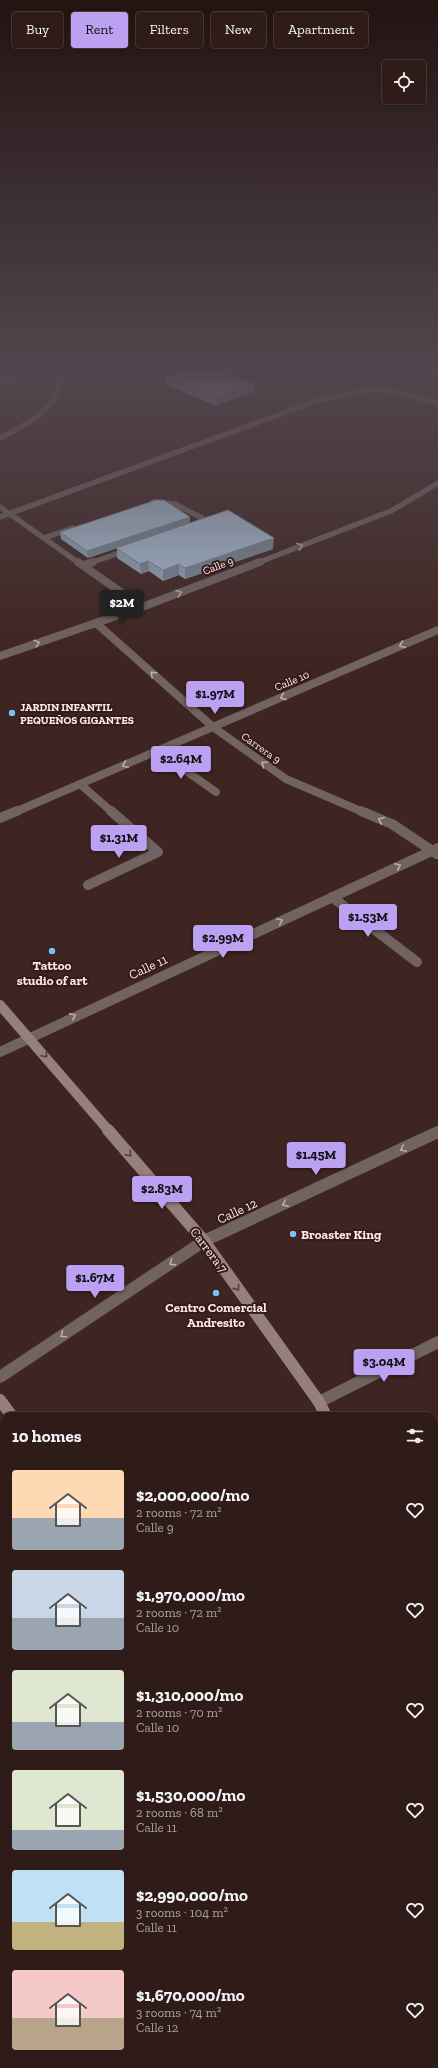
<!DOCTYPE html>
<html lang="en">
<head>
<meta charset="utf-8">
<style>
	:root { --surface:#2f1c19; --page:#372522; --text:#f1f3f6; --muted:#a7a1a2; --line:#4a3a38; --accent:#bca0f2 }
	body { margin:0; font-family:"Zilla Slab",serif; background:var(--page); color:var(--text); height:100vh; display:flex; flex-direction:column; font-size:15px; white-space:nowrap }
	* { box-sizing:border-box; margin:0 }
	p { font-size:13px; color:var(--muted) }
	.icon { flex:none; width:22px; height:22px; fill:none; stroke:currentColor; stroke-width:2; stroke-linecap:round; stroke-linejoin:round }
	.map { position:relative; flex:1; overflow:hidden }
	.details { position:absolute; left:0px; top:1412px; width:438px; height:656px; display:flex; flex-direction:column; background:var(--surface); border-radius:12px 12px 0 0; box-shadow:0 2px 6px #0003,0 0 0 1px var(--line) }
	.details>* { flex:none }
	.banner { position:absolute; left:12px; top:12px; width:414px; height:36px; display:flex; gap:8px }
	.controls { position:absolute; left:382px; top:60px; display:grid; gap:8px }
	.controls a { display:grid; place-items:center; width:44px; height:44px; border-radius:4px; background:var(--surface); box-shadow:0 2px 6px #0003,0 0 0 1px var(--line); font-size:20px }
	.price { position:absolute; translate:-50% -34px; padding:0 9px; border-radius:4px; background:var(--accent); color:#111; font-size:13px; line-height:26px; filter:drop-shadow(0 1px 2px #0008) }
	.price::after { content:''; position:absolute; left:50%; top:24px; width:12px; height:9px; margin-left:-6px; background:inherit; clip-path:polygon(0 0,100% 0,50% 100%) }
	.price.on { background:#222; color:#fff }
	ul { padding:0; list-style:none }
	li { display:flex; align-items:center; gap:12px; height:100px; padding:0 12px }
	li span { display:grid; place-items:center; flex:none; width:112px; height:80px; border-radius:4px; color:#555 }
	li>.icon { margin-inline-start:auto }
	span .icon { width:48px; height:48px; fill:#fffc; stroke-width:1 }
	li b { font-size:17px }
	h2 { display:flex; justify-content:space-between; align-items:center; height:48px; padding:0 12px; font-size:17px }
	.tag { padding:0 14px; border-radius:4px; background:var(--surface); box-shadow:0 2px 6px #0003,0 0 0 1px var(--line); font-size:14px; line-height:36px }
	.tag.on { background:var(--accent); color:#111 }
	.map>svg:first-child { display:block }
	.lines { fill:none; stroke-linecap:round; stroke-linejoin:round }
	.street-far3 { stroke:#706360; stroke-width:5.5 }
	.street-far2 { stroke:#706360; stroke-width:8 }
	.street-far1 { stroke:#706360; stroke-width:10 }
	.street { stroke:#706360; stroke-width:12 }
	.secondary-far2 { stroke:#96807c; stroke-width:10 }
	.secondary-far1 { stroke:#96807c; stroke-width:12 }
	.secondary { stroke:#96807c; stroke-width:16 }
	.highway { fill:#ceaca6; fill-rule:evenodd }
	.wall { fill:#96aabd }
	.shaded-wall { fill:#7a8b9a }
	.building { fill:#aec6dc; stroke:#7a8b9a }
	.oneway { stroke:#beaeaa }
	.oneway2 { stroke:#573f3b }
	.poi-dot { fill:#7dbef9; stroke:#351c18; stroke-width:1.5 }
	.labels { text-anchor:middle; dominant-baseline:central; stroke-width:4; stroke-linejoin:round; paint-order:stroke }
	.far-street-label { font-size:11px; fill:#fdebe7; stroke:#351c18 }
	.far-poi-label { font-size:11px; font-weight:bold; fill:#fdebe7; stroke:#351c18; text-anchor:start }
	.poi-label { font-size:13px; font-weight:bold; fill:#fdebe7; stroke:#351c18 }
	.street-label { font-size:13px; fill:#fdebe7; stroke:#351c18 }
</style>
</head>
<body>
<div class="map">
<svg width="438" height="2068" viewBox="0 0 438 2068">
	<rect width="100%" height="100%" fill="#3f2521"/>
	<g class="lines">
		<!-- street-far3 -->
		<g class="street-far3">
			<polyline points="0,382 35,373"/>
			<path d="M0,438C22,427 55,411 60,383C61,378 58,373 57,368"/>
			<polyline points="153,502 175,504 202,518 202,522 194,526"/>
			<polyline points="0,507 79,563"/>
			<polyline points="0,517 319,400 367,390 387,390 438,403"/>
			<polyline points="44,538 73,528"/>
			<polyline points="90,563 128,550"/>
			<polyline points="257,563 391,511 438,483"/>
		</g>
		<!-- street-far2 -->
		<g class="street-far2">
			<polyline points="78,562 142,607"/>
			<polyline points="83,565 93,562"/>
			<polyline points="96,623 213,727 286,779 363,812"/>
			<polyline points="0,656 142,607 260,562"/>
			<polyline points="158,751 216,792"/>
			<polyline points="80,784 112,812"/>
			<polyline points="15,812 438,630"/>
		</g>
		<!-- street-far1 -->
		<g class="street-far1">
			<polyline points="361,811 392,824 437,854"/>
			<polyline points="0,818 17,811"/>
			<polyline points="88,885 158,852 111,811"/>
			<polyline points="332,897 417,962"/>
			<polyline points="0,1052 438,848"/>
		</g>
		<!-- street -->
		<g class="street">
			<polyline points="0,1377 204,1241 438,1132"/>
			<polyline points="319,1402 438,1342"/>
		</g>
		<!-- secondary-far2 -->
		<polyline class="secondary-far2" points="0,1005 109,1131"/>
		<!-- secondary-far1 -->
		<g class="secondary-far1">
			<polyline points="108,1130 204,1241 319,1402 326,1416"/>
			<polyline points="0,1400 12,1416"/>
		</g>
		<!-- secondary -->
		<g class="secondary">
			<polyline points="434,1624 438,1631"/>
			<polyline points="434,2022 438,2028"/>
		</g>
		<!-- highway -->
		<polygon class="highway" points="425,368 438,368 438,372 426,369"/>
	</g>
	<!-- wall -->
	<g class="wall">
		<polygon points="166,377 254,392 215,405 166,385"/>
		<polygon points="190,523 273,549 185,579 179,575 163,581 149,571 141,574 117,558 117,548 88,558 61,539 60,532"/>
	</g>
	<!-- shaded-wall -->
	<g class="shaded-wall">
		<polygon points="254,384 254,392 215,405 215,397"/>
		<polygon points="190,517 190,524 116,548 117,548 88,558 87,551"/>
		<polygon points="274,538 273,549 185,579 185,568"/>
		<polygon points="148,561 149,571 141,574 140,564"/>
		<polygon points="179,564 179,575 163,581 163,570"/>
	</g>
	<!-- building -->
	<g class="building">
		<polygon points="193,368 213,368 254,384 215,397 166,377"/>
		<polygon points="156,500 164,500 190,517 87,551 60,532"/>
		<polygon points="228,510 274,538 185,568 179,564 163,570 148,561 140,564 116,548"/>
	</g>
	<!-- one-way arrows -->
	<defs><path id="oneway-chevron" d="M-2-3.5L2.5 0L-2 3.5" fill="none" stroke-width="1.6" stroke-linecap="round" stroke-linejoin="round"/></defs>
	<g class="oneway">
		<use href="#oneway-chevron" transform="translate(300 546) rotate(-21)"/>
		<use href="#oneway-chevron" transform="translate(179 593) rotate(-21)"/>
		<use href="#oneway-chevron" transform="translate(37 643) rotate(-19)"/>
		<use href="#oneway-chevron" transform="translate(402 645) rotate(157)"/>
		<use href="#oneway-chevron" transform="translate(153 674) rotate(-138)"/>
		<use href="#oneway-chevron" transform="translate(283 697) rotate(157)"/>
		<use href="#oneway-chevron" transform="translate(264 764) rotate(-145)"/>
		<use href="#oneway-chevron" transform="translate(125 765) rotate(157)"/>
		<use href="#oneway-chevron" transform="translate(381 820) rotate(-157)"/>
		<use href="#oneway-chevron" transform="translate(398 866) rotate(-25)"/>
		<use href="#oneway-chevron" transform="translate(280 921) rotate(-25)"/>
		<use href="#oneway-chevron" transform="translate(73 1016) rotate(-25)"/>
		<use href="#oneway-chevron" transform="translate(403 1149) rotate(155)"/>
		<use href="#oneway-chevron" transform="translate(285 1204) rotate(155)"/>
		<use href="#oneway-chevron" transform="translate(172 1263) rotate(146)"/>
		<use href="#oneway-chevron" transform="translate(63 1335) rotate(146)"/>
	</g>
	<g class="oneway2">
		<use href="#oneway-chevron" transform="translate(45 1055) rotate(49)"/>
		<use href="#oneway-chevron" transform="translate(129 1154) rotate(49)"/>
		<use href="#oneway-chevron" transform="translate(237 1288) rotate(55)"/>
	</g>
	<!-- sky -->
	<linearGradient id="sky" x2="0" y2="1"><stop stop-color="#231412"/><stop offset="0.56" stop-color="#52464e"/><stop offset="1" stop-color="#52464e" stop-opacity="0"/></linearGradient>
	<rect width="438" height="658" fill="url(#sky)"/>
	<!-- markers -->
	<g class="poi-dot">
		<circle cx="12" cy="713" r="4"/>
		<circle cx="52" cy="951" r="4"/>
		<circle cx="293" cy="1234" r="4"/>
		<circle cx="216" cy="1293" r="4"/>
	</g>
	<g class="labels">
		<!-- far-street labels -->
		<g class="far-street-label">
			<text transform="translate(218 566) rotate(-21)">Calle 9</text>
			<text transform="translate(292 681) rotate(-23)">Calle 10</text>
			<text transform="translate(261 748) rotate(35)">Carrera 9</text>
		</g>
		<!-- far-poi labels -->
		<g class="far-poi-label">
			<text x="20" y="707">JARDIN INFANTIL<tspan x="20" dy="13">PEQUEÑOS GIGANTES</tspan></text>
		</g>
		<!-- poi labels -->
		<g class="poi-label">
			<text x="52" y="965">Tattoo<tspan x="52" dy="15">studio of art</tspan></text>
			<text x="301" y="1234" text-anchor="start">Broaster King</text>
			<text x="216" y="1307">Centro Comercial<tspan x="216" dy="15">Andresito</tspan></text>
		</g>
		<!-- street labels -->
		<g class="street-label">
			<text transform="translate(148 967) rotate(-25)">Calle 11</text>
			<text transform="translate(237 1211) rotate(-25)">Calle 12</text>
			<text transform="translate(209 1250) rotate(53)">Carrera 7</text>
		</g>
	</g>
</svg>
<div class="controls">
<a><svg class="icon" aria-label="locate" viewBox="0 0 24 24"><circle cx="12" cy="12" r="6"/><path d="M12 2v4M12 18v4M2 12h4M18 12h4"/></svg></a>
</div>
<b class="price on" style="left:122px;top:624px">$2M</b>
<b class="price" style="left:215px;top:715px">$1.97M</b>
<b class="price" style="left:181px;top:780px">$2.64M</b>
<b class="price" style="left:119px;top:859px">$1.31M</b>
<b class="price" style="left:368px;top:938px">$1.53M</b>
<b class="price" style="left:223px;top:959px">$2.99M</b>
<b class="price" style="left:316px;top:1176px">$1.45M</b>
<b class="price" style="left:162px;top:1210px">$2.83M</b>
<b class="price" style="left:95px;top:1299px">$1.67M</b>
<b class="price" style="left:384px;top:1383px">$3.04M</b>
<div class="banner">
<a class="tag">Buy</a>
<a class="tag on">Rent</a>
<a class="tag">Filters</a>
<a class="tag">New</a>
<a class="tag">Apartment</a>
</div>
<section class="details">
<h2>10 homes<svg class="icon" aria-label="filters" viewBox="0 0 24 24"><path d="M4 7h16M4 17h16"/><circle cx="9" cy="7" r="2"/><circle cx="15" cy="17" r="2"/></svg></h2>
<ul>
<li><span style="background:linear-gradient(#ffd9b3 60%,#9aa5b1 0)"><svg class="icon" aria-label="home" viewBox="0 0 24 24"><path d="M3 11l9-7 9 7M6 9v11h12V9"/></svg></span><div><b>$2,000,000/mo</b><p>2 rooms · 72 m²</p><p>Calle 9</p></div><svg class="icon" aria-label="heart" viewBox="0 0 24 24"><path d="M12 20l-8-8c-3-5 5-10 8-4 3-6 11-1 8 4z"/></svg></li>
<li><span style="background:linear-gradient(#c9d6e8 60%,#9aa5b1 0)"><svg class="icon" aria-label="home" viewBox="0 0 24 24"><path d="M3 11l9-7 9 7M6 9v11h12V9"/></svg></span><div><b>$1,970,000/mo</b><p>2 rooms · 72 m²</p><p>Calle 10</p></div><svg class="icon" aria-label="heart" viewBox="0 0 24 24"><path d="M12 20l-8-8c-3-5 5-10 8-4 3-6 11-1 8 4z"/></svg></li>
<li><span style="background:linear-gradient(#dfe7d0 65%,#9aa5b1 0)"><svg class="icon" aria-label="home" viewBox="0 0 24 24"><path d="M3 11l9-7 9 7M6 9v11h12V9"/></svg></span><div><b>$1,310,000/mo</b><p>2 rooms · 70 m²</p><p>Calle 10</p></div><svg class="icon" aria-label="heart" viewBox="0 0 24 24"><path d="M12 20l-8-8c-3-5 5-10 8-4 3-6 11-1 8 4z"/></svg></li>
<li><span style="background:linear-gradient(#dfe7d0 75%,#9aa5b1 0)"><svg class="icon" aria-label="home" viewBox="0 0 24 24"><path d="M3 11l9-7 9 7M6 9v11h12V9"/></svg></span><div><b>$1,530,000/mo</b><p>2 rooms · 68 m²</p><p>Calle 11</p></div><svg class="icon" aria-label="heart" viewBox="0 0 24 24"><path d="M12 20l-8-8c-3-5 5-10 8-4 3-6 11-1 8 4z"/></svg></li>
<li><span style="background:linear-gradient(#bfe0f5 65%,#c2b280 0)"><svg class="icon" aria-label="home" viewBox="0 0 24 24"><path d="M3 11l9-7 9 7M6 9v11h12V9"/></svg></span><div><b>$2,990,000/mo</b><p>3 rooms · 104 m²</p><p>Calle 11</p></div><svg class="icon" aria-label="heart" viewBox="0 0 24 24"><path d="M12 20l-8-8c-3-5 5-10 8-4 3-6 11-1 8 4z"/></svg></li>
<li><span style="background:linear-gradient(#f6c9c9 60%,#b9a48a 0)"><svg class="icon" aria-label="home" viewBox="0 0 24 24"><path d="M3 11l9-7 9 7M6 9v11h12V9"/></svg></span><div><b>$1,670,000/mo</b><p>3 rooms · 74 m²</p><p>Calle 12</p></div><svg class="icon" aria-label="heart" viewBox="0 0 24 24"><path d="M12 20l-8-8c-3-5 5-10 8-4 3-6 11-1 8 4z"/></svg></li>
</ul>
</section>
</div>
</body>
</html>
